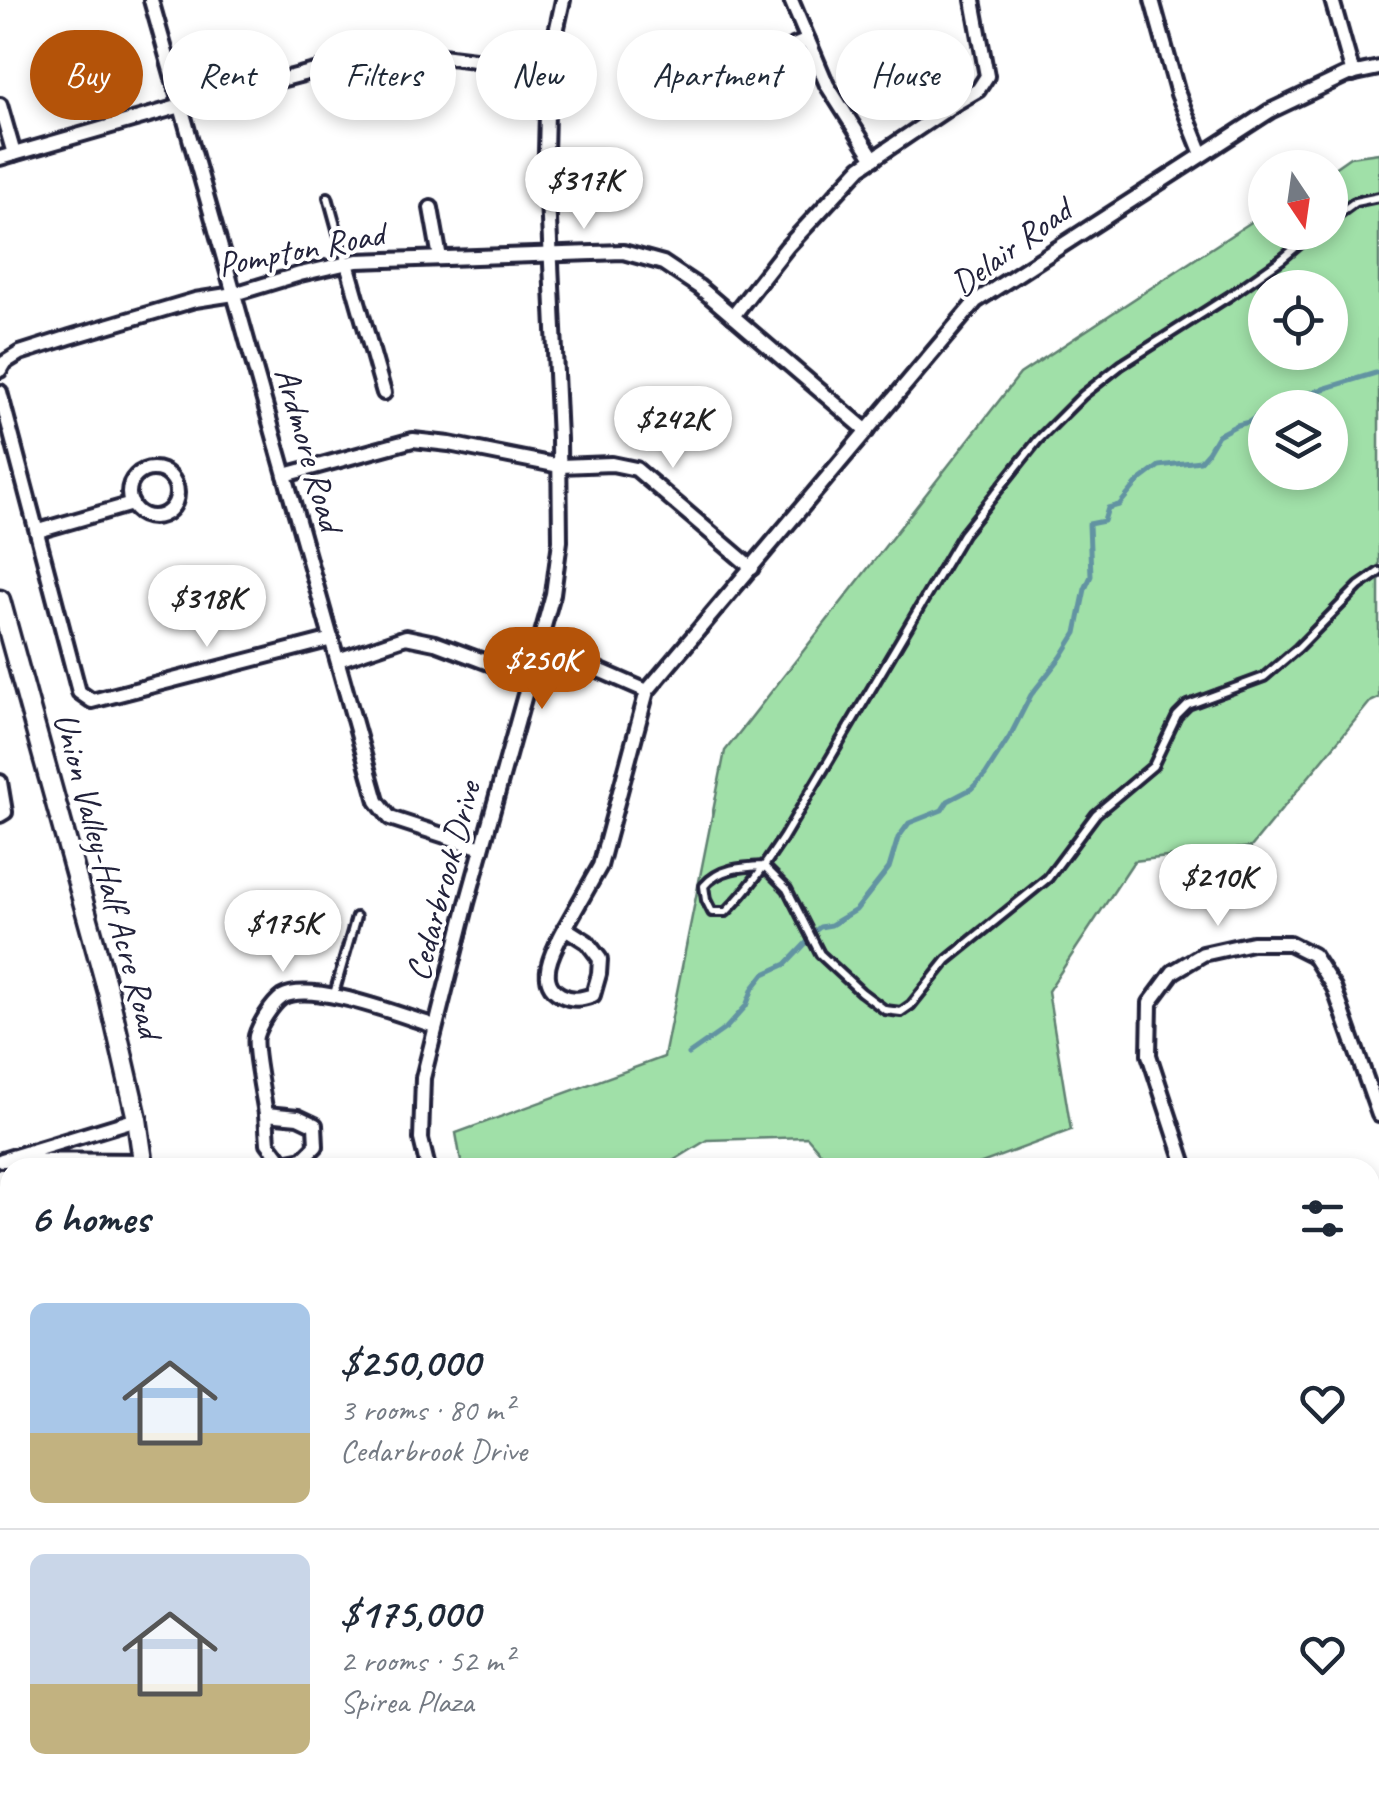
<!DOCTYPE html>
<html lang="en">
<head>
<meta charset="utf-8">
<style>
	:root { --surface:#fff; --page:#f2f2f3; --text:#1f2937; --muted:#747a83; --line:#e0e1e3; --accent:#b45309 }
	body { margin:0; font-family:Caveat,sans-serif; background:var(--page); color:var(--text); height:100vh; display:flex; flex-direction:column; font-size:38px; white-space:nowrap }
	* { box-sizing:border-box; margin:0 }
	p { font-size:32px; color:var(--muted) }
	.icon { flex:none; width:55px; height:55px; fill:none; stroke:currentColor; stroke-width:2; stroke-linecap:round; stroke-linejoin:round }
	.map { position:relative; flex:1; overflow:hidden }
	.details { position:absolute; left:0px; top:1158px; width:1380px; height:642px; display:flex; flex-direction:column; background:var(--surface); border-radius:30px 30px 0 0; box-shadow:0 5px 15px #0003 }
	.details>* { flex:none }
	.top-card { position:absolute; left:30px; top:30px; width:1320px; height:90px; display:flex; gap:20px }
	.needle { width:65px; rotate:167deg }
	.controls { position:absolute; left:1248px; top:150px; display:grid; gap:20px }
	.controls a { display:grid; place-items:center; width:100px; height:100px; border-radius:50%; background:var(--surface); box-shadow:0 5px 15px #0003; font-size:50px }
	.price { position:absolute; translate:-50% -85px; padding:0 22px; border-radius:35px; background:#fff; color:#222; font-size:32px; line-height:65px; filter:drop-shadow(0 2px 5px #0008) }
	.price::after { content:''; position:absolute; left:50%; top:60px; width:30px; height:22px; margin-left:-15px; background:inherit; clip-path:polygon(0 0,100% 0,50% 100%) }
	.price.on { background:var(--accent); color:#fff }
	ul { padding:0; list-style:none }
	li { display:flex; align-items:center; gap:30px; height:250px; padding:0 30px }
	li+li { border-top:2px solid var(--line) }
	li span { display:grid; place-items:center; flex:none; width:280px; height:200px; border-radius:15px; color:#555 }
	li>.icon { margin-inline-start:auto }
	span .icon { width:120px; height:120px; fill:#fffc; stroke-width:1 }
	li b { font-size:42px }
	h2 { display:flex; justify-content:space-between; align-items:center; height:120px; padding:0 30px; font-size:42px }
	.tag { padding:0 35px; border-radius:45px; background:var(--surface); box-shadow:0 5px 15px #0003; font-size:35px; line-height:90px }
	.tag.on { background:var(--accent); color:#fff }
	.map>svg:first-child { display:block }
	.green { fill:#a0e0a8; stroke:#618172; stroke-width:2.5; fill-rule:evenodd }
	.water { fill:#8ddee7; stroke:#6293a2; stroke-width:2.5 }
	.lines { fill:none; stroke-linecap:round; stroke-linejoin:round }
	.stream { stroke:#6293a2; stroke-width:5 }
	.lane-casing { stroke:#22223b; stroke-width:14 }
	.street-casing { stroke:#22223b; stroke-width:20 }
	.secondary-casing { stroke:#22223b; stroke-width:25 }
	.path { stroke:#22223b; stroke-width:2.5; stroke-dasharray:10 8; stroke-linecap:butt }
	.lane { stroke:#fff; stroke-width:6 }
	.street { stroke:#fff; stroke-width:12 }
	.secondary { stroke:#fff; stroke-width:18 }
	.labels { text-anchor:middle; dominant-baseline:central; stroke-width:8; stroke-linejoin:round; paint-order:stroke }
	.street-label { font-size:35px; fill:#22223b; stroke:#fff }
</style>
</head>
<body>
<div class="map">
<svg width="1379" height="1799" viewBox="0 0 1379 1799">
	<rect width="100%" height="100%" fill="#fff"/>
	<filter id="ink" filterUnits="userSpaceOnUse"><feTurbulence type="fractalNoise" baseFrequency=".01" numOctaves="2"/><feDisplacementMap in="SourceGraphic" scale="20" xChannelSelector="R" yChannelSelector="G"/><feConvolveMatrix kernelMatrix="1 2 1 2 8 2 1 2 1" color-interpolation-filters="sRGB"/></filter>
	<g filter="url(#ink)">
		<!-- green -->
		<g class="green">
			<path d="M1379,153V698L1370,702L1251,847L1134,861L1048,991L1071,1130L968,1168L833,1167L807,1137L707,1140L663,1167H462L456,1133L664,1057L725,751L1020,374L1265,213V232H1330V171L1350,157ZM1265,288H1330V352H1265ZM1265,408H1330V472H1265Z"/>
			<polygon points="10,1248 10,1744 0,1743 0,1260 6,1259"/>
		</g>
		<!-- water -->
		<path class="water" d="M0,1522C15,1551 8,1577 0,1607Z"/>
		<g class="lines">
			<!-- stream -->
			<g class="stream">
				<polyline points="1270,408 1277,403 1379,372"/>
				<polyline points="689,1054 726,1028 746,1006 753,988 764,974 786,964 808,941 810,935 820,927 831,925 856,910 889,868 898,838 909,823 942,810 948,801 971,789 985,775 1010,736 1031,695 1061,657 1076,633 1085,589 1091,576 1089,524 1104,521 1108,508 1119,505 1139,481 1159,466 1200,461 1208,452 1218,435 1237,425 1249,422 1265,410"/>
			</g>
			<!-- lane casing -->
			<g class="lane-casing">
				<g id="lane">
					<polyline points="328,197 346,262"/>
					<polyline points="1330,220 1355,202 1379,197"/>
					<path d="M1314,232L1282,259L1231,295L1121,365L1083,395L1038,440L963,534L783,838C765,865 749,889 726,912H712L706,900L704,886C719,868 742,867 764,866L787,889L820,954L861,992L885,1010L901,1012L911,1005L947,960L1048,878L1096,814L1153,766L1177,716L1188,705L1264,677L1298,648L1359,586L1379,572"/>
					<polyline points="334,994 356,917"/>
				</g>
			</g>
			<!-- street casing -->
			<g class="street-casing">
				<g id="street">
					<polyline points="151,0 377,801 390,818 482,848"/>
					<polyline points="791,0 827,85 874,159"/>
					<polyline points="1152,0 1178,94 1202,154"/>
					<polyline points="1332,0 1353,74"/>
					<path d="M718,77C712,68 708,57 701,50C695,44 687,42 679,43C645,50 652,96 684,90C696,88 709,80 721,76C750,64 779,52 808,40"/>
					<polyline points="0,105 14,154"/>
					<polyline points="0,158 181,106 368,57 409,52 548,69"/>
					<polyline points="431,208 440,258"/>
					<polyline points="347,263 384,393"/>
					<polyline points="733,316 787,247 861,167 956,103 978,90 987,76 973,0"/>
					<polyline points="0,370 4,363 20,353 70,337 195,300 234,294 300,274 357,261 623,252 663,263 699,287 867,431"/>
					<polyline points="0,392 79,692 92,701 332,639"/>
					<circle cx="153" cy="493" r="24"/>
					<polyline points="285,475 413,440 449,444 560,466 612,464 636,469 752,568"/>
					<polyline points="38,531 132,504"/>
					<polyline points="539,644 647,691"/>
					<polyline points="338,660 406,637 435,643 529,678"/>
					<polyline points="0,782 5,812 0,815"/>
					<polyline points="565,928 600,866 647,691 976,301 1270,111 1346,75 1379,68"/>
					<path d="M565,928L587,942L600,959L599,974L593,995C581,999 573,1001 561,995C534,981 555,947 565,928Z"/>
					<path d="M266,1114C264,1099 253,1048 256,1036C259,1025 272,1004 282,997C312,980 402,1016 435,1026"/>
					<polygon points="266,1114 298,1117 315,1125 316,1146 303,1159 283,1163 268,1143"/>
					<polyline points="137,1119 2,1160 143,1161"/>
					<polyline points="428,1168 421,1139 423,1078 467,903 553,594 560,541 559,439 546,154 548,69 563,0"/>
					<polyline points="1186,1168 1149,1055 1150,1003 1173,972 1203,954 1252,943 1289,943 1313,955 1334,988 1379,1115"/>
					<polyline points="1370,1296 1379,1293"/>
					<polyline points="1370,1488 1379,1485"/>
					<polyline points="1370,1701 1379,1696"/>
					<polyline points="380,1790 384,1799"/>
					<path d="M531,1790C542,1799 555,1799 565,1790"/>
					<polyline points="795,1790 815,1799"/>
					<polyline points="1226,1790 1259,1799"/>
					<polyline points="1330,1790 1334,1799"/>
					<polyline points="433,1799 454,1790"/>
					<polyline points="1180,1799 1202,1790"/>
				</g>
			</g>
			<!-- secondary casing -->
			<g class="secondary-casing">
				<g id="secondary">
					<polyline points="0,600 108,992 137,1119 144,1168"/>
					<polyline points="123,1790 125,1799"/>
				</g>
			</g>
			<!-- path -->
			<g class="path">
				<polyline points="0,1497 10,1512"/>
				<polyline points="0,1708 10,1701"/>
			</g>
			<!-- lane -->
			<use href="#lane" class="lane"/>
			<!-- street -->
			<use href="#street" class="street"/>
			<!-- secondary -->
			<use href="#secondary" class="secondary"/>
		</g>
	</g>
	<g class="labels">
		<!-- street labels -->
		<g class="street-label">
			<text transform="translate(1011 247) rotate(-36)">Delair Road</text>
			<text transform="translate(301 249) rotate(-11)">Pompton Road</text>
			<text transform="translate(309 449) rotate(74)">Ardmore Road</text>
			<text transform="translate(108 875) rotate(75)">Union Valley-Half Acre Road</text>
			<text transform="translate(443 881) rotate(-75)">Cedarbrook Drive</text>
		</g>
	</g>
</svg>
<div class="controls">
<a><svg class="needle" viewBox="-14 -14 28 28"><path d="M0-13l5 13h-10z" fill="#e53935"/><path d="M0 13l5-13h-10z" fill="#747a83"/></svg></a>
<a><svg class="icon" aria-label="locate" viewBox="0 0 24 24"><circle cx="12" cy="12" r="6"/><path d="M12 2v4M12 18v4M2 12h4M18 12h4"/></svg></a>
<a><svg class="icon" aria-label="layers" viewBox="0 0 24 24"><path d="M12 4l9 5-9 5-9-5zM3 14l9 5 9-5"/></svg></a>
</div>
<b class="price" style="left:584px;top:232px">$317K</b>
<b class="price" style="left:673px;top:471px">$242K</b>
<b class="price" style="left:207px;top:650px">$318K</b>
<b class="price on" style="left:542px;top:712px">$250K</b>
<b class="price" style="left:1218px;top:929px">$210K</b>
<b class="price" style="left:283px;top:975px">$175K</b>
<div class="top-card">
<a class="tag on">Buy</a>
<a class="tag">Rent</a>
<a class="tag">Filters</a>
<a class="tag">New</a>
<a class="tag">Apartment</a>
<a class="tag">House</a>
</div>
<section class="details">
<h2>6 homes<svg class="icon" aria-label="filters" viewBox="0 0 24 24"><path d="M4 7h16M4 17h16"/><circle cx="9" cy="7" r="2"/><circle cx="15" cy="17" r="2"/></svg></h2>
<ul>
<li><span style="background:linear-gradient(#a9c7e8 65%,#c2b280 0)"><svg class="icon" aria-label="home" viewBox="0 0 24 24"><path d="M3 11l9-7 9 7M6 9v11h12V9"/></svg></span><div><b>$250,000</b><p>3 rooms · 80 m²</p><p>Cedarbrook Drive</p></div><svg class="icon" aria-label="heart" viewBox="0 0 24 24"><path d="M12 20l-8-8c-3-5 5-10 8-4 3-6 11-1 8 4z"/></svg></li>
<li><span style="background:linear-gradient(#c9d6e8 65%,#c2b280 0)"><svg class="icon" aria-label="home" viewBox="0 0 24 24"><path d="M3 11l9-7 9 7M6 9v11h12V9"/></svg></span><div><b>$175,000</b><p>2 rooms · 52 m²</p><p>Spirea Plaza</p></div><svg class="icon" aria-label="heart" viewBox="0 0 24 24"><path d="M12 20l-8-8c-3-5 5-10 8-4 3-6 11-1 8 4z"/></svg></li>
</ul>
</section>
</div>
</body>
</html>
